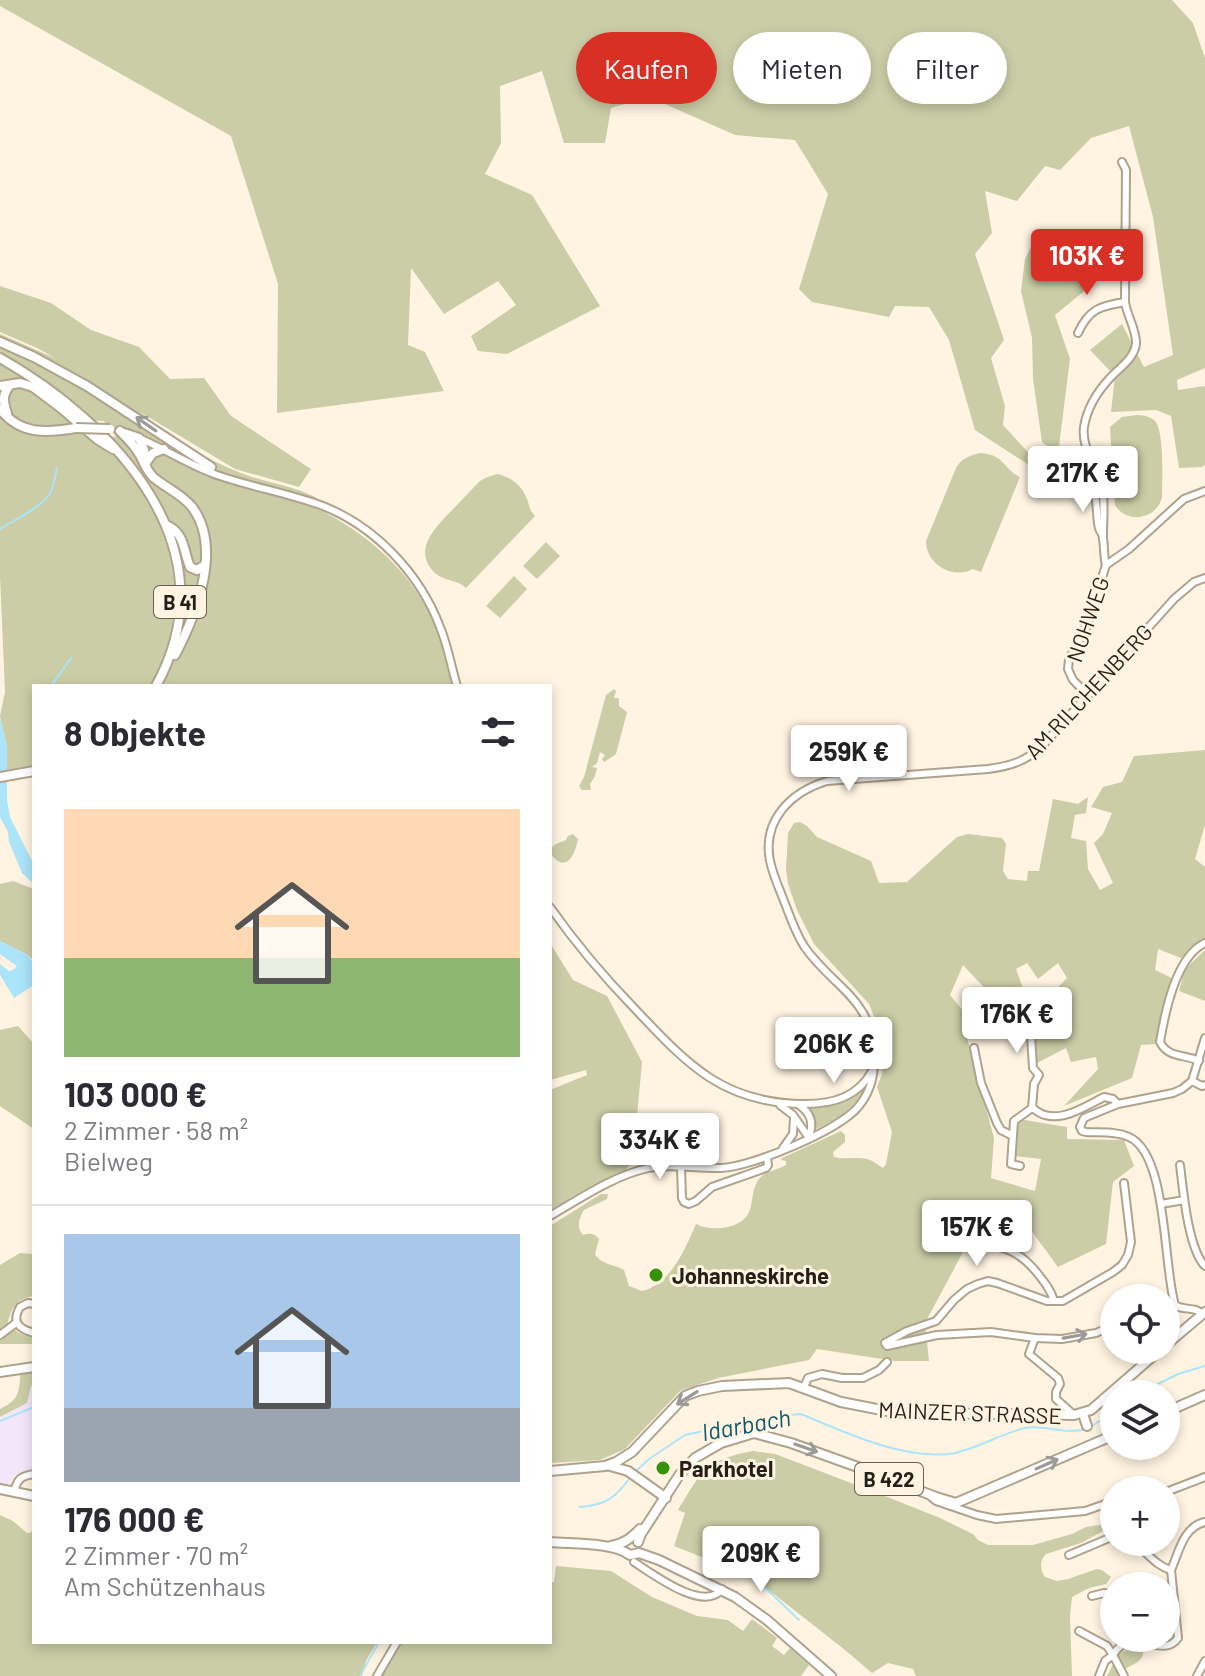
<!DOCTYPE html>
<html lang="de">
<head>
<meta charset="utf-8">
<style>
	:root { --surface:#fff; --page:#f7f7f7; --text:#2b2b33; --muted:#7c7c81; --line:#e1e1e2; --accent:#d93025 }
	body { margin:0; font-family:Barlow,sans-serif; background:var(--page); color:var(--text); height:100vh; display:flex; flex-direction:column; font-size:30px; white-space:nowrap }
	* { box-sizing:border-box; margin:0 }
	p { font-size:26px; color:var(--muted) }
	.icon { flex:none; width:44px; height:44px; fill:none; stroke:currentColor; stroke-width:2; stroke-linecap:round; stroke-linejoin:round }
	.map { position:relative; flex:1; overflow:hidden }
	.panel { position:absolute; left:32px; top:684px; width:520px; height:960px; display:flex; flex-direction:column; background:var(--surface); border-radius:0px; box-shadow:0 4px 12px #0003 }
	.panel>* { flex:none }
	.guide { position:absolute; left:576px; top:32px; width:508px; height:72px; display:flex; gap:16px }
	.tools { position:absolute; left:1100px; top:1284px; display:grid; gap:16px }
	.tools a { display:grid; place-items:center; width:80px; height:80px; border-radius:50%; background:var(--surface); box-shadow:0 4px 12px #0003; font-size:40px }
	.price { position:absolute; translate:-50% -68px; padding:0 18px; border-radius:8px; background:#fff; color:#222; font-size:26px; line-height:52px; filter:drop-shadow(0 2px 4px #0008) }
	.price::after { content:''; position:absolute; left:50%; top:48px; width:24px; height:18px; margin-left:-12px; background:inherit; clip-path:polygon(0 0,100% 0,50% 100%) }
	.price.on { background:var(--accent); color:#fff }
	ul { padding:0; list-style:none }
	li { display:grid; align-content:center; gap:16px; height:424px; padding:0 32px }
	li+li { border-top:2px solid var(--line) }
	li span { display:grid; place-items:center; height:248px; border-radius:0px; color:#555 }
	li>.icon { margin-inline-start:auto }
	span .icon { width:144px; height:144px; fill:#fffc; stroke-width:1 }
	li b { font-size:34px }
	h2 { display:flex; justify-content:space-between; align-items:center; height:96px; padding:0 32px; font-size:34px }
	.pill { padding:0 28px; border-radius:36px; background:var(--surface); box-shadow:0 4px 12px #0003; font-size:28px; line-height:72px }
	.pill.on { background:var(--accent); color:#fff }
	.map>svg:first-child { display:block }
	.industrial { fill:#f3e6fa }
	.green { fill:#cacda6; fill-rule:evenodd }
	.water { fill:#ace4f9 }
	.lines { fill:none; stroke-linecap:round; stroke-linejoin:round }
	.stream { stroke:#ace4f9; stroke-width:2 }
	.minor-casing { stroke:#afa38d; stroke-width:10 }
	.major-casing { stroke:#afa38d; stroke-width:12 }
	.minor { stroke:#fff; stroke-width:6 }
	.major { stroke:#fff; stroke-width:8 }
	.major-bridge-casing { stroke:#afa38d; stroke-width:12; stroke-linecap:butt }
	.major-bridge { stroke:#fff; stroke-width:8 }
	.oneway { stroke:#9c9a97 }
	.poi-dot { fill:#349109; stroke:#fff4e2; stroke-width:3 }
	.labels { text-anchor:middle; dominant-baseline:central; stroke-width:6; stroke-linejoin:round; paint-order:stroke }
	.shield { fill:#fff4e2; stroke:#665f54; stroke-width:2 }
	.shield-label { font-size:20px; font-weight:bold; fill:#241f17 }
	.street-label { font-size:22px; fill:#241f17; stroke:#fff4e2 }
	.poi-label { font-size:22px; font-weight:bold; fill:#241f17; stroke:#fff4e2; text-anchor:start }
	.water-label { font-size:24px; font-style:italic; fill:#0e576c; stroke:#fff4e2 }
</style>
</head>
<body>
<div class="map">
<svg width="1205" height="1676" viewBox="0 0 1205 1676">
	<rect width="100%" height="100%" fill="#fff4e2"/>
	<!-- industrial -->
	<polygon class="industrial" points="34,1384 34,1472 16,1474 7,1486 0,1485 0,1418 27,1403 31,1386"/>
	<!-- green -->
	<g class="green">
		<polygon points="0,0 1172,0 1193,23 1205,58 1205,368 1177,380 1178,390 1205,386 1205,465 1202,467 1179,468 1171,416 1156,410 1111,412 1115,376 1090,350 1122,324 1144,367 1173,355 1153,217 1129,126 1091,138 1060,170 1045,166 1017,201 985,191 992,233 975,254 1004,340 991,358 1005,406 1003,425 1036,461 1035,469 975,430 949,340 929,307 895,306 889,317 812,302 799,289 828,194 795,140 735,135 649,97 611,108 605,143 564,143 542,71 500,86 501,143 485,174 532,195 600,306 507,354 478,351 471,336 516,305 498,281 444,314 411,268 408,345 425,352 444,391 277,413 278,284 231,136 0,6"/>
		<polygon points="1050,234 1062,249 1080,245 1082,258 1099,259 1100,278 1055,315 1070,359 1058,454 1042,442 1033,379 1032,338 1021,291 1025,259 1034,241"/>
		<path d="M0,286L51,303L91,330L139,347L170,379L204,378L231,416L311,469L299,487L235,469L140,412C170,436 204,459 241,473C266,483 292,485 317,498L314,507C366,532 413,572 435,626C443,646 447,666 452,686H34V765L7,770V748L0,716L5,692L0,576V334L57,359L37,348L0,332ZM80,420L104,421L116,437L81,434L71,422Z"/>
		<path d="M1136,415C1142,415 1149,416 1154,420C1165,429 1162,482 1162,497C1157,520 1126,524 1115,505L1110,427L1122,417Z"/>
		<path d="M979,453C1005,454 1002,468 1020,477L981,572L973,569C952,580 926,564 926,541L956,468C961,459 969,456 979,453Z"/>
		<path d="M497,474C511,477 522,485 527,499C530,507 529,510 535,516L466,588C457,579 443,582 433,571C412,548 438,525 454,508C463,499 471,490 480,481L485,478Z"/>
		<polygon points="546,542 560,556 537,579 523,566"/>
		<polygon points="514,576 527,589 500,618 486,606"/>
		<polygon points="614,689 616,691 614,698 619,698 619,706 627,712 616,754 604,762 602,759 605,755 600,752 597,763 592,767 597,768 595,776 590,784 591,790 582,790 579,786 584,777 606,695"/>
		<path d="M1205,750V825L1195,859L1205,867V939L1196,943L1181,958L1158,949L1155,970L1172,978L1156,1044L1141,1045L1132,1078L1064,1106L1098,1069L1096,1057L1071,1062L1066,1048L1037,1063L1030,1017L1005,1010L963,965L950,995L975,1025L966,1034L994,1138L991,1178L1035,1191L1041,1159L1013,1156L1019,1119L1067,1127V1139L1124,1140L1134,1166L1113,1182L1106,1244L1058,1267L1022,1218L985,1211L925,1323L929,1361H895L817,1349L809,1360L718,1378L680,1391L625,1449L600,1460L550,1463V1226L601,1194H608L607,1199L584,1210C579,1218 576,1227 583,1235C590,1233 594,1233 599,1239L595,1254C601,1265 614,1264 624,1270L629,1286L642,1291C671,1284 685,1249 696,1224C706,1229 717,1229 728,1227C763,1218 744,1193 762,1176C768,1171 779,1169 786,1165V1161L781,1160L782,1158L841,1131L845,1135V1142L833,1152L834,1157C845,1160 859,1156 870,1160C875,1162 879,1166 883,1168L886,1164L892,1132L877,1087L882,1074L884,1059L880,1031L869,1004L814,944L797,910L788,884L786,870L788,833L794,823L800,822L807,826L817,837L871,861L879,883L907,882L957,837L968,834L1002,838L1006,844L1003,871L1008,879L1027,881L1028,871H1039L1053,799L1078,804L1088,797L1086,813L1075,815L1071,838L1086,841L1088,869L1100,890L1113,883L1094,843L1103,834L1112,813L1091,807L1103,787L1122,782L1134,756ZM1027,963L1038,979L1058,963L1067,978L1030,1016L1028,1002L1016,969Z"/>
		<path d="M573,834L578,839C575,855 566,875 550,853C551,844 559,843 566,840L568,836Z"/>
		<polygon points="13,881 34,889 34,961 28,955 0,941 0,884"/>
		<polygon points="550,943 573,980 607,996 642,1062 633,1160 626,1170 595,1184 550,1210 550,1090 587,1075 586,1070 550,1080"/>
		<polygon points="1205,950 1205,1001 1179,991 1185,969"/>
		<polygon points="18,1026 34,1044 34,1129 0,1106 0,1030"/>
		<path d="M867,1085C855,1109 837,1119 814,1130V1124L808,1107C831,1106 850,1102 867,1085Z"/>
		<path d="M20,1253L34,1254V1296C17,1299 12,1306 8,1322C15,1333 22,1335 34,1338V1344H0V1265Z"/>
		<path d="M34,1372V1384L31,1386L27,1403L0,1417V1409C17,1401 20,1393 20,1375Z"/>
		<path d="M753,1451L775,1454L880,1494L940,1518L973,1534L978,1540L988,1545H1033L1072,1534L1086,1527L1114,1523V1529L1105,1530L1081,1543L1046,1554C1039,1561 1040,1569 1045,1577L1057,1581L1068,1579L1097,1569L1102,1570L1111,1577L1106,1584L1089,1588L1072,1597L1070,1616L1072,1676H916L913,1669L888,1663L872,1673L845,1650L752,1577L674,1546L685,1513L678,1510C702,1471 705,1460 753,1451Z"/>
		<polygon points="0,1515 13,1521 27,1533 30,1533 34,1529 34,1642 377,1642 366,1661 362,1676 0,1676"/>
		<polygon points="556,1566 611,1571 652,1597 697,1616 728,1620 743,1631 752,1619 777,1638 772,1646 784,1655 790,1648 809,1665 801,1676 381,1676 401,1642 550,1642 550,1582 554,1582"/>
		<path d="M1130,1647L1143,1648C1146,1665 1127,1663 1118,1676H1107L1118,1655Z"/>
	</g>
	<!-- water -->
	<g class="water">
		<polygon points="0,716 7,748 7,800 10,817 34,865 34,884 22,873 9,842 8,832 0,817"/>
		<polygon points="0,941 28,955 34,964 34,985 14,998 0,975 0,964 9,971 13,970 17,966 0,954"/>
	</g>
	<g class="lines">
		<!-- stream -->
		<g class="stream">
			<path d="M0,529C13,521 41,507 49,495C54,488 55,476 57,468"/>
			<polyline points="51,686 71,658"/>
			<polyline points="33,704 34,703"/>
			<polyline points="1138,1394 1178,1374 1205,1366"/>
			<polyline points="0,1421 34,1407"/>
			<polyline points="1092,1426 1114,1411"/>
			<path d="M635,1472L649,1459L685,1435L749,1421L765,1422L785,1418L789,1415L801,1414C844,1432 901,1459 949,1454C976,1450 999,1434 1025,1428C1045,1424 1063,1435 1086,1429"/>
			<path d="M580,1507C606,1505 617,1497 631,1476"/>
			<polyline points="729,1563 753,1576 799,1620"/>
			<polyline points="360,1676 379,1642"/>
		</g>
		<!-- minor casing -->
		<g class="minor-casing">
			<g id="minor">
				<path d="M1078,333C1089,309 1100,306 1125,302"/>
				<path d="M139,438C165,449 189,465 217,475C251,487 288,493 323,506C376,527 420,574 440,627C448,646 451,666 457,686"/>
				<path d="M1058,488C1064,484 1069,484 1076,483C1103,481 1094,513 1099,528C1099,530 1101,532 1102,534C1105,543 1103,555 1106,565"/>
				<path d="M1103,536C1103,519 1105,502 1102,486C1097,466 1081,448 1084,427C1087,408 1097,392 1110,378C1119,368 1134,359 1136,344C1137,331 1127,316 1125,302L1126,170L1122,162"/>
				<polyline points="1088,695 1073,680 1068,669 1069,659 1087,626 1106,565 1129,549 1184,499 1205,491"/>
				<path d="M550,907C576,944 605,978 636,1010C688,1065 724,1104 805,1104C833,1104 858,1097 872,1071"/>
				<polyline points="1008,1027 1012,1030 1029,1033 1031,1036 1033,1068 1039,1075 1034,1084 1032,1108"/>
				<polyline points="974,1048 981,1083 997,1123 1001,1130 1013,1136"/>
				<path d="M1199,1061C1184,1054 1168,1058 1160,1042C1165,1012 1176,956 1205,943"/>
				<polyline points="1192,1081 1202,1086 1205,1085"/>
				<polyline points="780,1105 793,1115 809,1138"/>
				<path d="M799,1105C811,1113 814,1123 809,1136"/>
				<path d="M1032,1108C1036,1110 1040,1114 1045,1115C1064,1121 1088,1105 1104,1097L1113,1099L1118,1104"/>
				<polyline points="783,1148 793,1134 794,1118"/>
				<path d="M1180,1165C1183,1189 1188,1249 1205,1266"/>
				<polyline points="1020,1166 1011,1164 1014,1121 1032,1108"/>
				<polyline points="681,1167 682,1198 684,1202 689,1204 696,1201 712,1187 766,1168 768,1165 767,1157"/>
				<polyline points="1161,1204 1184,1200"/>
				<path d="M550,1216C581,1198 613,1176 648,1168C672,1163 697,1169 721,1168C752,1167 839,1130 858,1107C869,1094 874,1078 874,1062C875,997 834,990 804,946C795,932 790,916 784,901C779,888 773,875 770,861C762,820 791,792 827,781L988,769C1011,766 1027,761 1044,744L1174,599L1194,582L1205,578"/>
				<path d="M976,1243C1004,1246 1020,1251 1038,1274C1045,1283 1051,1290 1054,1301"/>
				<path d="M34,1304L28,1303L20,1307C11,1322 19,1329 34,1333"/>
				<path d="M1202,1314C1195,1306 1183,1311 1175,1305C1163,1267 1168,1154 1129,1137C1116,1131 1100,1133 1086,1132L1082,1131L1080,1127L1084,1118L1118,1104L1173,1093L1182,1089L1192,1081L1205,1038"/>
				<polyline points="1114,1325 1096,1333 1062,1339 1035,1338 991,1332 937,1335 887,1346 885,1343 907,1331 936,1321 954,1300 967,1289 978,1284 988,1281 997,1283 1047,1301 1063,1301 1113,1272 1122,1265 1128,1255 1131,1242 1124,1183"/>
				<polyline points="0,1335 16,1323"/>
				<polyline points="1035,1338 1029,1354 1058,1378 1060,1384 1056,1392 1056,1399 1074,1415"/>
				<polyline points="804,1387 808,1378 822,1374 842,1378 863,1378 879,1370 887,1362"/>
				<path d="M14,1492C17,1479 21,1476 34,1474"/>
				<polyline points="1166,1492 1205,1477"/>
				<polyline points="930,1496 936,1501 977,1515 996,1519 1085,1511 1114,1501"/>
				<path d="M1132,1542C1146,1550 1155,1566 1171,1570"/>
				<polyline points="1069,1555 1114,1536"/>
				<path d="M634,1562C653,1574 704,1613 722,1589"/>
				<path d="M1171,1570C1179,1552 1183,1527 1205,1522"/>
				<polyline points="1092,1596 1104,1593 1114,1595"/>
				<polyline points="1079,1631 1107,1646 1113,1655 1105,1661 1099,1676"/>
				<polyline points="377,1676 397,1642"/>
				<path d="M1124,1676L1113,1655C1132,1623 1162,1661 1178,1638L1171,1570"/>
				<polyline points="1197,1676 1205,1661"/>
			</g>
		</g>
		<!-- major casing -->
		<g class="major-casing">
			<g id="major">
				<polyline points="0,342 34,357 87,386 211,467"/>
				<path d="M0,358C114,423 233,547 156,686"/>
				<polyline points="0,386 20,383 33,387 61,408 97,439 113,449"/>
				<path d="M0,409C20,435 46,433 76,428"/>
				<path d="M7,413C3,402 2,394 10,385"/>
				<path d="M120,431C128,439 135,446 140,455C144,463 147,471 153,477C166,488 182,494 192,507C223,548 196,615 175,655"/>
				<polyline points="124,433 139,438 144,450 146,463"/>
				<polyline points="147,461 153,453 164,449"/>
				<path d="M166,525C185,533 183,550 190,567L197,570L205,565"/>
				<polyline points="0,777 34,771"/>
				<polyline points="1166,1345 1205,1312"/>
				<polyline points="0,1372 34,1367"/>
				<polyline points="1166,1412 1205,1395"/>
				<polyline points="1083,1414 1087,1426"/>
				<polyline points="610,1466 628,1471 666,1498"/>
				<polyline points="550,1471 605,1466 616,1462 632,1452 685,1396 698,1391 722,1386 789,1383 841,1402 897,1413 1074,1415 1091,1410 1160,1350"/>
				<polyline points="0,1489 34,1496"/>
				<path d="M550,1542C571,1544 613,1542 630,1555L639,1553L659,1560L735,1597L767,1620L831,1676"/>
				<polyline points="638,1542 641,1534 680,1474 695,1458 721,1443 754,1433 791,1443 866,1470 936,1497 956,1503 1114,1435"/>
				<path d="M611,1546C624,1544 631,1538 640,1529"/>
			</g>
		</g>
		<!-- minor -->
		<use href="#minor" class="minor"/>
		<!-- major -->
		<use href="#major" class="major"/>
		<!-- major-bridge casing -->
		<g class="major-bridge-casing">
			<polyline id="major-bridge" points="76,428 110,429"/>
		</g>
		<!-- major-bridge -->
		<use href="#major-bridge" class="major-bridge"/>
	</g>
	<!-- one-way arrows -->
	<defs><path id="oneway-shaft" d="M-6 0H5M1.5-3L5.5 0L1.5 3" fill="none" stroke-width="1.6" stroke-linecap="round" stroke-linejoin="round" transform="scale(2)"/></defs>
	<g class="oneway">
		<use href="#oneway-shaft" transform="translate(146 424) rotate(-145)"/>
		<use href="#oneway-shaft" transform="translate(1075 1336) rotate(-10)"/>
		<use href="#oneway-shaft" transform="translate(687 1398) rotate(148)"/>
		<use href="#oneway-shaft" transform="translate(806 1448) rotate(19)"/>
		<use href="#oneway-shaft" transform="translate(1047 1464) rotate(-24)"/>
	</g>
	<!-- markers -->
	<g class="poi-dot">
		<circle cx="656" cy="1275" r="8"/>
		<circle cx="663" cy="1468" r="8"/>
	</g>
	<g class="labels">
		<!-- shield labels -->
		<g class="shield">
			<rect x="154" y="586" width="52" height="32" rx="6"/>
			<rect x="855" y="1463" width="68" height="32" rx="6"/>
		</g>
		<g class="shield-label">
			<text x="180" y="602">B 41</text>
			<text x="889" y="1479">B 422</text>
		</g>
		<!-- street labels -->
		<g class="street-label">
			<text transform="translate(1087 619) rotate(-71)">NOHWEG</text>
			<text transform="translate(1088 691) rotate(-47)">AM RILCHENBERG</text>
			<text transform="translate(970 1412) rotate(2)">MAINZER STRASSE</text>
		</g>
		<!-- poi labels -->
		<g class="poi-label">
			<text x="672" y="1275">Johanneskirche</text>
			<text x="679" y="1468">Parkhotel</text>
		</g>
		<!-- water labels -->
		<g class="water-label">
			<text transform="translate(746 1424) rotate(-10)">Idarbach</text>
		</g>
	</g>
</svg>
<div class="tools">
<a><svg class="icon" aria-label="locate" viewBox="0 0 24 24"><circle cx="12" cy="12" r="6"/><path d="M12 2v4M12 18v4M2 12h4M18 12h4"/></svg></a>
<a><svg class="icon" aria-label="layers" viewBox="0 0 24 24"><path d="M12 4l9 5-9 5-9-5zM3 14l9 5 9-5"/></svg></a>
<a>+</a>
<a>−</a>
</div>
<b class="price on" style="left:1087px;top:297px">103K €</b>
<b class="price" style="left:1083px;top:514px">217K €</b>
<b class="price" style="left:849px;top:793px">259K €</b>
<b class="price" style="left:1017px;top:1055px">176K €</b>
<b class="price" style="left:834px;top:1085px">206K €</b>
<b class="price" style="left:660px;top:1181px">334K €</b>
<b class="price" style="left:977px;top:1268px">157K €</b>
<b class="price" style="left:761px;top:1594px">209K €</b>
<div class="guide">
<a class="pill on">Kaufen</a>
<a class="pill">Mieten</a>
<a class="pill">Filter</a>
</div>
<section class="panel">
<h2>8 Objekte<svg class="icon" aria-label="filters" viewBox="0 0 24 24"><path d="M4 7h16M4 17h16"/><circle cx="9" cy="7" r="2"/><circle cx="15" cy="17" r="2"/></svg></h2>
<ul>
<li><span style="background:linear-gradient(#ffd9b3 60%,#8fb573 0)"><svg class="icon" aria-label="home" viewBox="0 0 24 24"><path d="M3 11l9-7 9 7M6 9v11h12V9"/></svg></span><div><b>103 000 €</b><p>2 Zimmer · 58 m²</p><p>Bielweg</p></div></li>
<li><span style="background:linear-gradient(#a9c7e8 70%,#9aa5b1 0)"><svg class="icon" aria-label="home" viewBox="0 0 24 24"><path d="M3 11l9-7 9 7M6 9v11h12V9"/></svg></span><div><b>176 000 €</b><p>2 Zimmer · 70 m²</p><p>Am Schützenhaus</p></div></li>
</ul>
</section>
</div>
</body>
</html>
